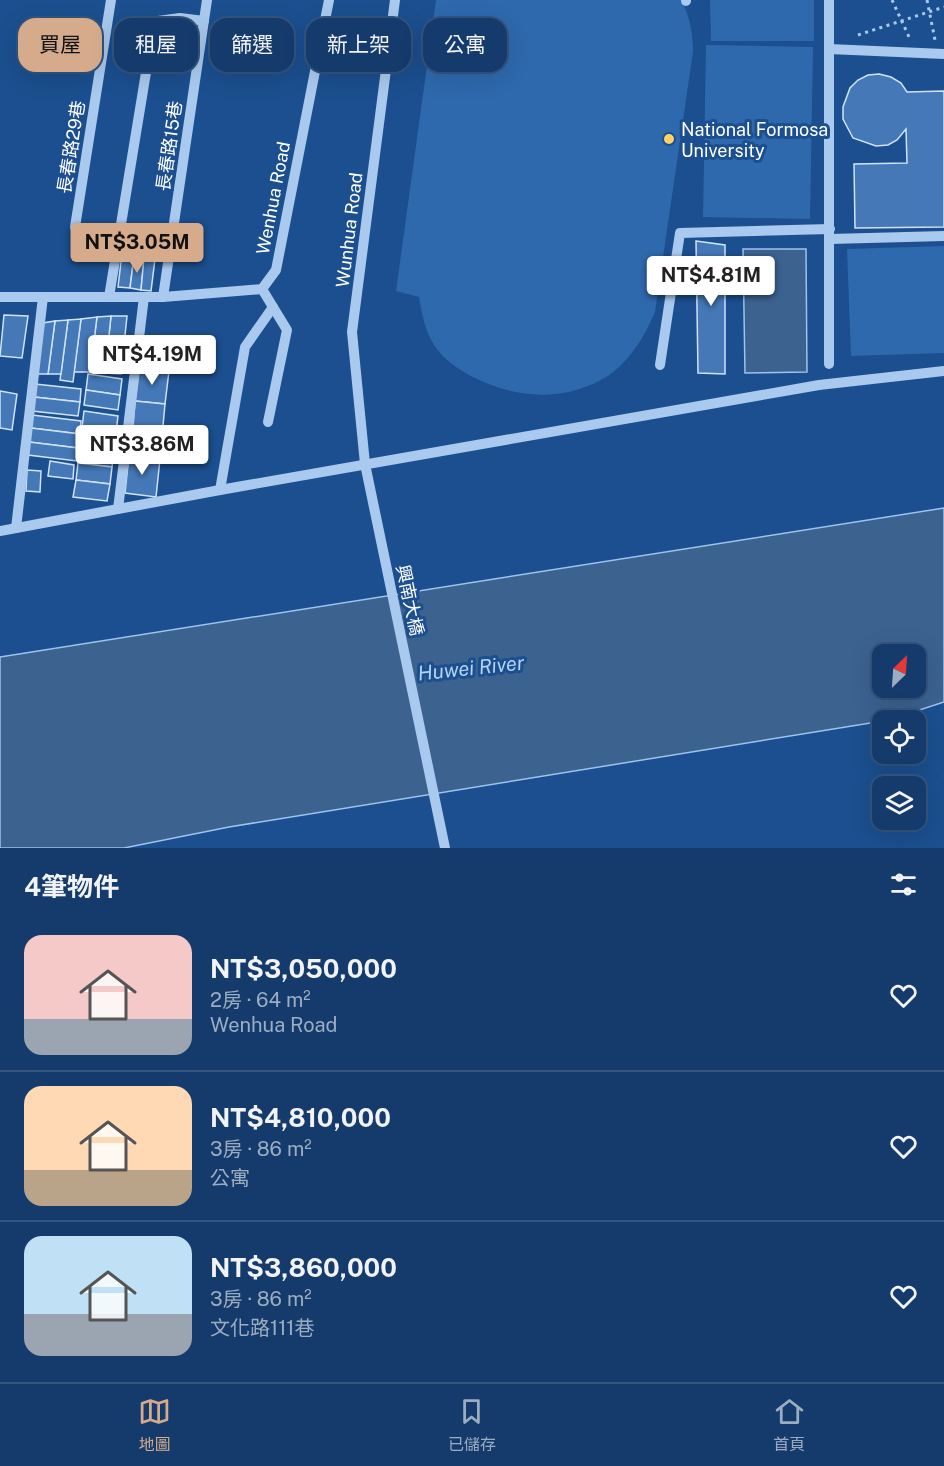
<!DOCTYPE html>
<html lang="zh-TW">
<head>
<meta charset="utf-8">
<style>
	:root { --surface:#143b6b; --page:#214673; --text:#f1f3f6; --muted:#9dadc1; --line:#33557e; --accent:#d6ab8b }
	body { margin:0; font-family:"Public Sans","Noto Sans TC",sans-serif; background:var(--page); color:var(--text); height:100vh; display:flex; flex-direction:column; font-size:22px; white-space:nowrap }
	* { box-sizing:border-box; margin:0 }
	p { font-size:20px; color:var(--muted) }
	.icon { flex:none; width:33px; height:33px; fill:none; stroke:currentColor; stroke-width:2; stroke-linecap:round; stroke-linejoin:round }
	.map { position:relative; height:848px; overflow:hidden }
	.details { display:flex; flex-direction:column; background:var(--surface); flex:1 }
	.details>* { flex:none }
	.hud { position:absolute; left:18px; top:18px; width:600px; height:54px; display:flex; gap:12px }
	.needle { width:39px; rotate:25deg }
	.buttons { position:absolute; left:872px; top:644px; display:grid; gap:12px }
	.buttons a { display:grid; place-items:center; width:54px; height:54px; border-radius:12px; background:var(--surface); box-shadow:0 6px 24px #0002,0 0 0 2px var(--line); font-size:30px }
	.price { position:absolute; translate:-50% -51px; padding:0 14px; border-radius:6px; background:#fff; color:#222; font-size:20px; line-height:39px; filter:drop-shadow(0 2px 3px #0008) }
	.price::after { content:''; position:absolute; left:50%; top:36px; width:18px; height:14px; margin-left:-9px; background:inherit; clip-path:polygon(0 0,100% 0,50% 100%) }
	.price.current { background:var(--accent); color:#111 }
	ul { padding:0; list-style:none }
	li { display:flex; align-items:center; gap:18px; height:150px; padding:0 24px }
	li+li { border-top:2px solid var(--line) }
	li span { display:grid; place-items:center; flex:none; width:168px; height:120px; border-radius:18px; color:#555 }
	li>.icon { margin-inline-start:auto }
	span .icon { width:72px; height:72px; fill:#fffc; stroke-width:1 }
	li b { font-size:26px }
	h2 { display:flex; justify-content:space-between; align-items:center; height:72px; padding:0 24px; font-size:26px }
	.chip { padding:0 21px; border-radius:18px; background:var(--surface); box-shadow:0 6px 24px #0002,0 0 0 2px var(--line); font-size:21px; line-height:54px }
	.chip.current { background:var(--accent); color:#111 }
	.tab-bar { display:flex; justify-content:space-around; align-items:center; height:84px; border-top:2px solid var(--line); background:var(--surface); font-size:16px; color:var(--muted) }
	.tab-bar a { display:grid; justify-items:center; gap:3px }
	.tab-bar .current { color:var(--accent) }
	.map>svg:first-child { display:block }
	.green { fill:#2e69ad }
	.water { fill:#3c6290; stroke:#9cc4f0; stroke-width:1.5; fill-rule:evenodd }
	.building { fill:#4478b7; stroke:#cfe3fa; stroke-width:1.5 }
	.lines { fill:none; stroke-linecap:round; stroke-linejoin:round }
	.path { stroke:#a9c9ee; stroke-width:3; stroke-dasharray:3 4.5; stroke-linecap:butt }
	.minor { stroke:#a9c9ee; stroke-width:10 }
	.poi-dot { fill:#ffd166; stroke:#1b4f8f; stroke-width:2 }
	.labels { text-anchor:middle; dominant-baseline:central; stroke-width:6; stroke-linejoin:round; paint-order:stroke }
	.poi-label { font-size:18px; fill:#fff; stroke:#1b4f8f; text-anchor:start }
	.street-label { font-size:18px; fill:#fff; stroke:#1b4f8f }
	.water-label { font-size:20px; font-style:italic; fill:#b5d3f5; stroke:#1b4f8f }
</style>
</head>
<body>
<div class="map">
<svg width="944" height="848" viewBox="0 0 944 848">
	<rect width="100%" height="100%" fill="#1b4f8f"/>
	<!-- green -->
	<g class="green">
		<path d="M436,0H681C690,16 693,34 693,52L655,312C644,338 627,366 601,380C560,402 514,398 473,377C459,370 443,359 434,345C425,331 422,314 419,297L396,291Z"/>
		<polygon points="710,0 814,0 814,41 711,41"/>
		<polygon points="706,45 813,47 810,219 703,217"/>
		<polygon points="944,246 944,353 851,356 847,249"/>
	</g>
	<!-- water -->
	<g class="water">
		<polygon points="743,249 806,249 807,372 745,373"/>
		<path d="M944,508V702L889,720L229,827L124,848H0V657ZM882,654H915V687H882Z"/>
	</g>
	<!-- building -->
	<g class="building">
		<polygon points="879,74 891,77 901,83 907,92 944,91 944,227 855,228 854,164 907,163 906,129 897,140 888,145 876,146 853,138 843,119 843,107 850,88 858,80 868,75"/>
		<polygon points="696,241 725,245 725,374 698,373"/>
		<polygon points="123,245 135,246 130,288 118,287"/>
		<polygon points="134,257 144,258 141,290 130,288"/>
		<polygon points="144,258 155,259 151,291 141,290"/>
		<polygon points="4,315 28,316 22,358 0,356"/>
		<polygon points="111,316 127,316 121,374 105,373"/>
		<polygon points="111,316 105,373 90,372 97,317"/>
		<polygon points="97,317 90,372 74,372 81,319"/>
		<polygon points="81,319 73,382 60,380 68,320"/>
		<polygon points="68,320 61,374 48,374 55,321"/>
		<polygon points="55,321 48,374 37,374 43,323"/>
		<polygon points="139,368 169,371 165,404 135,401"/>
		<polygon points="88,374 122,379 120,395 86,390"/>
		<polygon points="35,384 81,389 80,402 34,397"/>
		<polygon points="86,390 120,395 118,410 84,405"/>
		<polygon points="0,391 17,394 12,430 0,428"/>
		<polygon points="34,397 80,402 78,416 32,411"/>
		<polygon points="135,401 165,404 162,437 136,434 136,428 133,427"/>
		<polygon points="84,411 118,416 116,433 82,428"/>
		<polygon points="32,415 81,421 80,434 31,428"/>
		<polygon points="31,428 80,434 78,448 29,442"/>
		<polygon points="82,428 116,433 114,450 80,446"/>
		<polygon points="136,434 162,437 160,459 129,455 131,437 135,437"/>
		<polygon points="29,442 78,448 77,461 28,455"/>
		<polygon points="80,446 114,450 112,467 78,463"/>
		<polygon points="129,455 160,459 156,497 125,493"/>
		<polygon points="50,461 74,465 73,479 48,476"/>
		<polygon points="78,463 112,467 110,484 76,480"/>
		<polygon points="27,470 41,471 40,492 26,491"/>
		<polygon points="76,480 110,484 107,501 73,497"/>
	</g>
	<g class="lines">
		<!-- path -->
		<g class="path">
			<polyline points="892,0 910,39"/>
			<polyline points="927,0 935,40"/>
			<polyline points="858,35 944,7"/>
		</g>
		<!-- minor -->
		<g class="minor">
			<polyline points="395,0 352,332 365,464 445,848"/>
			<polyline points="686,0 686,1"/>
			<polyline points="829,0 829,364"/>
			<polyline points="829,49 944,54"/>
			<polyline points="75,227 111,0"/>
			<polyline points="830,239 944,236"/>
			<polyline points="262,289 287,330 268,422"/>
			<polyline points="0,297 163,297 262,289 276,270 329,0"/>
			<polyline points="109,297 153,30 158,21 180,18 204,21"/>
			<polyline points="163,297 207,0"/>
			<polyline points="660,365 680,233 830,229"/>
			<polyline points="220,490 245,347 273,307"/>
			<polyline points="118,509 144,297"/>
			<polyline points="16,528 43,297"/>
			<polyline points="0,531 220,490 819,385 944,371"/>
		</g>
	</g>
	<!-- markers -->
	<circle class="poi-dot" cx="669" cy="139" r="6"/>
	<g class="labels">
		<!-- poi labels -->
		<g class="poi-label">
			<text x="681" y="129">National Formosa<tspan x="681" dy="21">University</tspan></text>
		</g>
		<!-- street labels -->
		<g class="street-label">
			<text transform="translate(169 146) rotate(-82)">長春路15巷</text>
			<text transform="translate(71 147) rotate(-81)">長春路29巷</text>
			<text transform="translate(273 198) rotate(-79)">Wenhua Road</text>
			<text transform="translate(349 230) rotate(-83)">Wunhua Road</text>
			<text transform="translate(410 600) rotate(78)">興南大橋</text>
		</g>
		<!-- water labels -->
		<g class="water-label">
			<text transform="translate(471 668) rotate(-6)">Huwei River</text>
		</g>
	</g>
</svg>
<div class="buttons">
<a><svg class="needle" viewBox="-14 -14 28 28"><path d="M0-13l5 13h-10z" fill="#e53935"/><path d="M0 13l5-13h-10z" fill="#9dadc1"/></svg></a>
<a><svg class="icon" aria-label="locate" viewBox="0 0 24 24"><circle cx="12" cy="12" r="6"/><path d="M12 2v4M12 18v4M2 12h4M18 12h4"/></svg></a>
<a><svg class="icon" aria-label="layers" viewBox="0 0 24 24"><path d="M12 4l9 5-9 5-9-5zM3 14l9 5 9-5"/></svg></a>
</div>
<b class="price current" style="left:137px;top:274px">NT$3.05M</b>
<b class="price" style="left:711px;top:307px">NT$4.81M</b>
<b class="price" style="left:152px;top:386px">NT$4.19M</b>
<b class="price" style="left:142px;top:476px">NT$3.86M</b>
<div class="hud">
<a class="chip current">買屋</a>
<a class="chip">租屋</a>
<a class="chip">篩選</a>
<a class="chip">新上架</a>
<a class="chip">公寓</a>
</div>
</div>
<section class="details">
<h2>4筆物件<svg class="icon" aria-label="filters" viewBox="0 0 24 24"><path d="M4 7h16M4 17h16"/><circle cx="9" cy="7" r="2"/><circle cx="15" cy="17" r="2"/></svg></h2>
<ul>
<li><span style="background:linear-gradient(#f6c9c9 70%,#9aa5b1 0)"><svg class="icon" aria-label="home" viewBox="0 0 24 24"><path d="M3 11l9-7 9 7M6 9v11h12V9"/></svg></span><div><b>NT$3,050,000</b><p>2房 · 64 m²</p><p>Wenhua Road</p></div><svg class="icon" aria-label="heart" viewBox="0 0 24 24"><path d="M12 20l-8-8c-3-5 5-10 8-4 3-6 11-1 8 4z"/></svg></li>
<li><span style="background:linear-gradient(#ffd9b3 70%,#b9a48a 0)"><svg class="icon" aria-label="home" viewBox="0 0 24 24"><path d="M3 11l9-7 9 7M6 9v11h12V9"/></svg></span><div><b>NT$4,810,000</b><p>3房 · 86 m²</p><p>公寓</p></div><svg class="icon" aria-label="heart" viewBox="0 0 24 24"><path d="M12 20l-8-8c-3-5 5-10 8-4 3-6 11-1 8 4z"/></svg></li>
<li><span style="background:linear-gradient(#bfe0f5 65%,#9aa5b1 0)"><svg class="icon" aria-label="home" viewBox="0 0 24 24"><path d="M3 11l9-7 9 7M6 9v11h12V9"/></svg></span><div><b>NT$3,860,000</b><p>3房 · 86 m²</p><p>文化路111巷</p></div><svg class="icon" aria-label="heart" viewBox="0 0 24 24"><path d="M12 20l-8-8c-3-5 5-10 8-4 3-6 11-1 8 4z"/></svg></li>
</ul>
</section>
<nav class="tab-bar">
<a class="current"><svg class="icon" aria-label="map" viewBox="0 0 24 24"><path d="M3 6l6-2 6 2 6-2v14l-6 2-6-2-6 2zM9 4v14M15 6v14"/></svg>地圖</a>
<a><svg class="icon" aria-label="saved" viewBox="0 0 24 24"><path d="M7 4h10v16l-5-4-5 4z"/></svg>已儲存</a>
<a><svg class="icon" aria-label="home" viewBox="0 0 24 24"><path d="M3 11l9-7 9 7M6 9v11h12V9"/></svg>首頁</a>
</nav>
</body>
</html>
